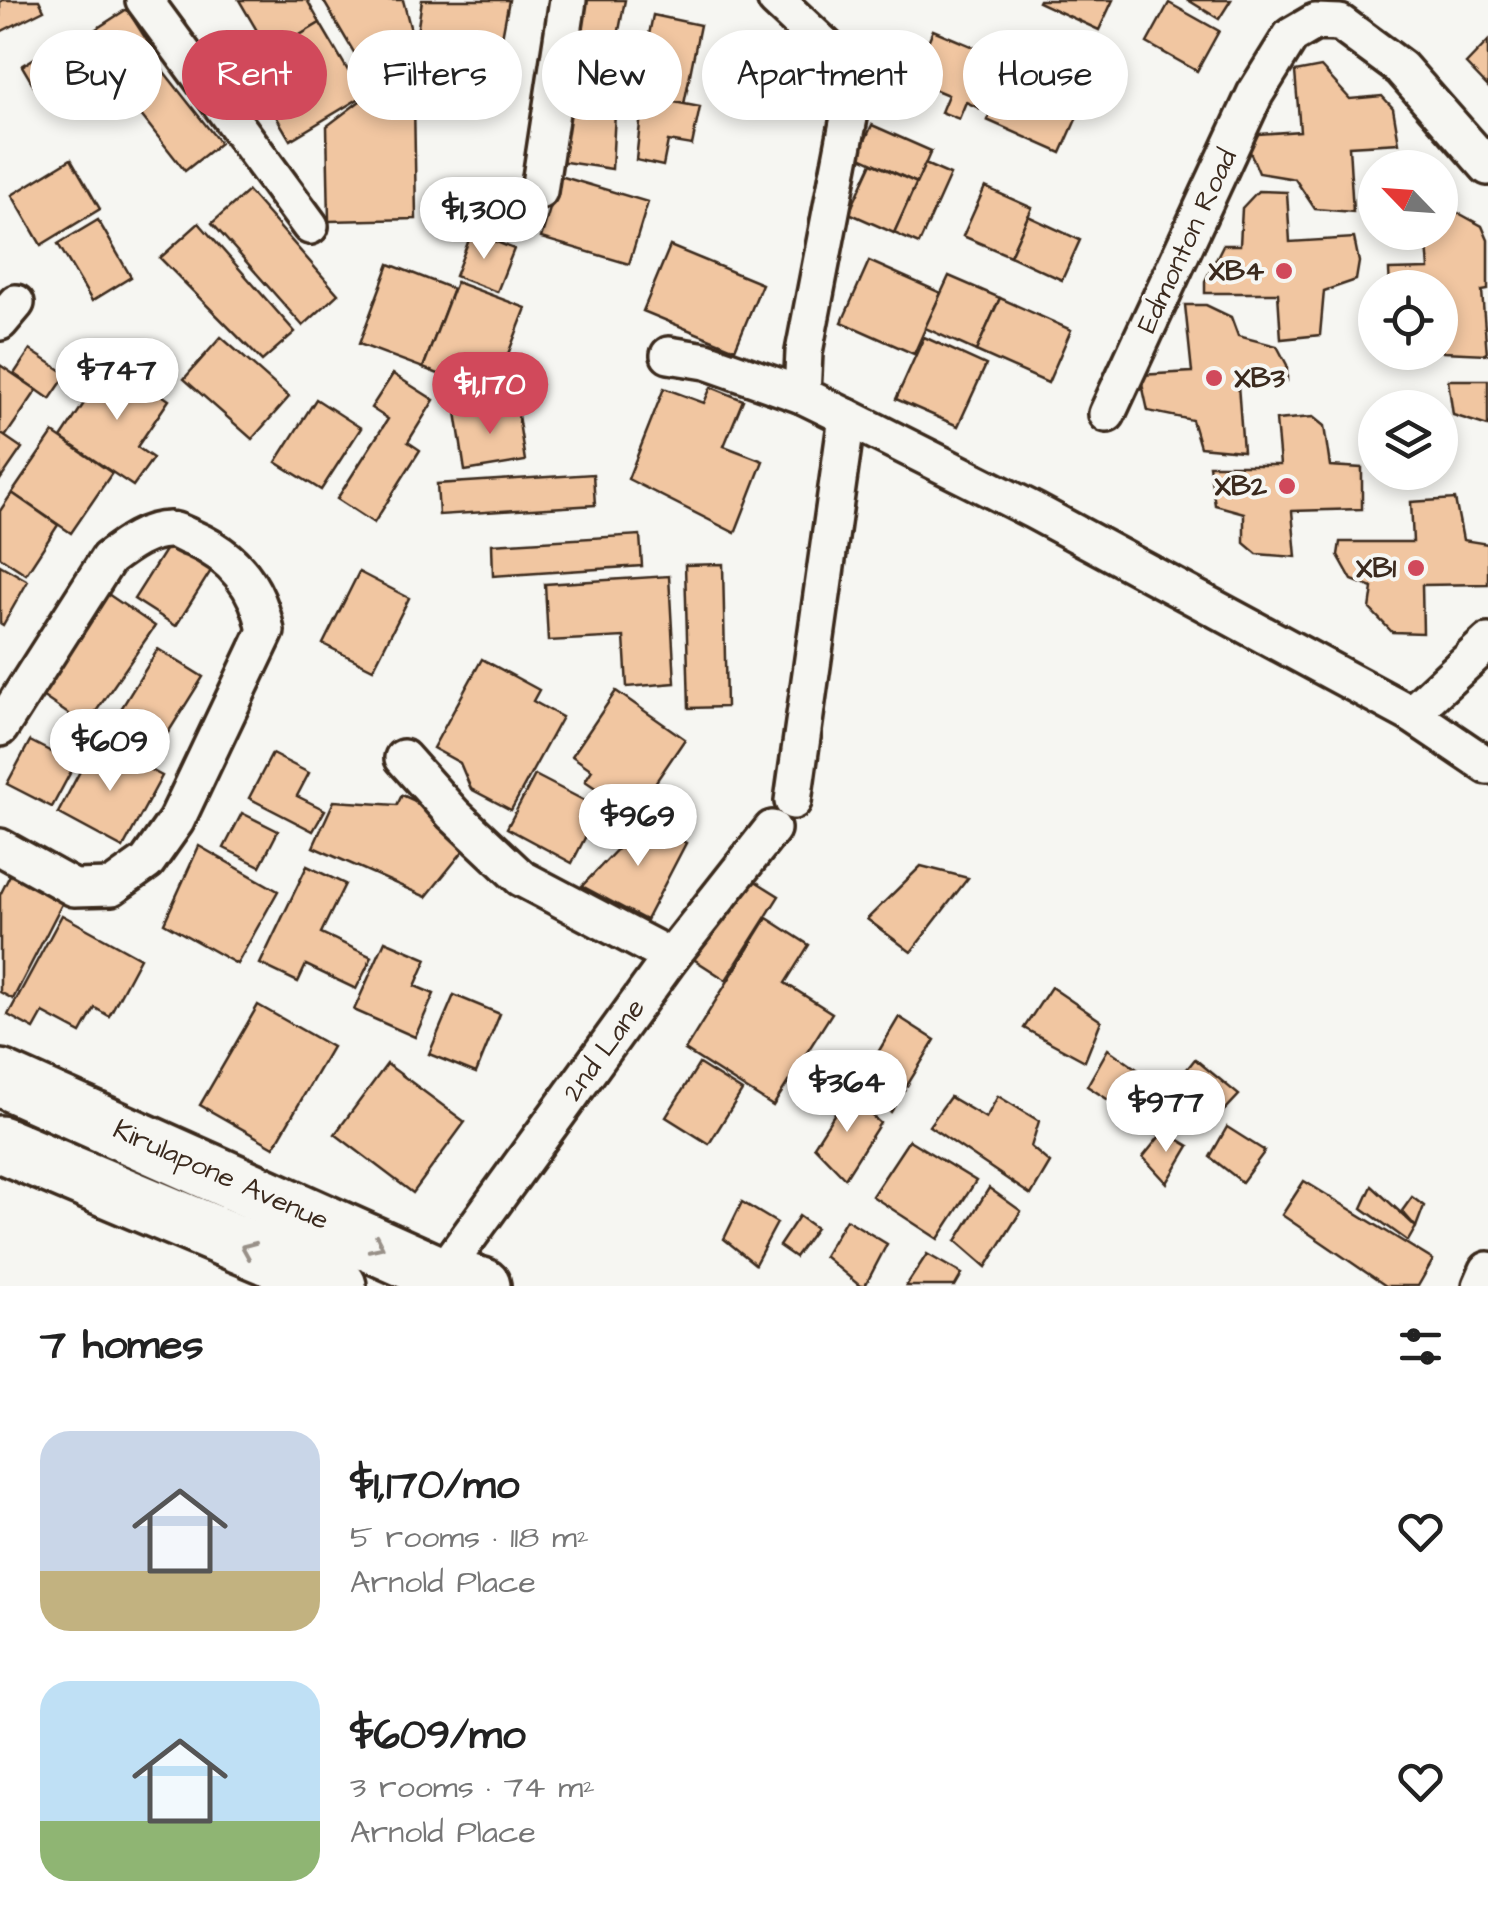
<!DOCTYPE html>
<html lang="en">
<head>
<meta charset="utf-8">
<style>
	:root { --surface:#fff; --page:#f6f6f6; --text:#222; --muted:#767676; --accent:#d1495b }
	body { margin:0; font-family:"Architects Daughter",sans-serif; background:var(--page); color:var(--text); height:100vh; display:flex; flex-direction:column; font-size:38px; white-space:nowrap }
	* { box-sizing:border-box; margin:0 }
	p { font-size:32px; color:var(--muted) }
	.icon { flex:none; width:55px; height:55px; fill:none; stroke:currentColor; stroke-width:2; stroke-linecap:round; stroke-linejoin:round }
	.map { position:relative; height:1286px; overflow:hidden }
	.drawer { display:flex; flex-direction:column; background:var(--surface); flex:1 }
	.drawer>* { flex:none }
	.banner { position:absolute; left:30px; top:30px; width:1430px; height:90px; display:flex; gap:20px }
	.needle { width:65px; rotate:295deg }
	.buttons { position:absolute; left:1358px; top:150px; display:grid; gap:20px }
	.buttons a { display:grid; place-items:center; width:100px; height:100px; border-radius:50%; background:var(--surface); box-shadow:0 5px 15px #0003; font-size:50px }
	.price { position:absolute; translate:-50% -85px; padding:0 22px; border-radius:35px; background:#fff; color:#222; font-size:32px; line-height:65px; filter:drop-shadow(0 2px 5px #0008) }
	.price::after { content:''; position:absolute; left:50%; top:60px; width:30px; height:22px; margin-left:-15px; background:inherit; clip-path:polygon(0 0,100% 0,50% 100%) }
	.price.on { background:var(--accent); color:#fff }
	ul { padding:0; list-style:none }
	li { display:flex; align-items:center; gap:30px; height:250px; padding:0 40px }
	li span { display:grid; place-items:center; flex:none; width:280px; height:200px; border-radius:30px; color:#555 }
	li>.icon { margin-inline-start:auto }
	span .icon { width:120px; height:120px; fill:#fffc; stroke-width:1 }
	li b { font-size:42px }
	h2 { display:flex; justify-content:space-between; align-items:center; height:120px; padding:0 40px; font-size:42px }
	.chip { padding:0 35px; border-radius:45px; background:var(--surface); box-shadow:0 5px 15px #0003; font-size:35px; line-height:90px }
	.chip.on { background:var(--accent); color:#fff }
	.map>svg:first-child { display:block }
	.building { fill:#f1c6a1; stroke:#3b2a1e; stroke-width:2.5 }
	.lines { fill:none; stroke-linecap:round; stroke-linejoin:round }
	.minor-casing { stroke:#3b2a1e; stroke-width:42 }
	.trunk-casing { stroke:#3b2a1e; stroke-width:62 }
	.minor { stroke:#f6f6f2; stroke-width:35 }
	.trunk { stroke:#f6f6f2; stroke-width:55 }
	.oneway { stroke:#989088 }
	.poi-dot { fill:#d1495b; stroke:#f6f6f2; stroke-width:4 }
	.labels { text-anchor:middle; dominant-baseline:central; stroke-width:8; stroke-linejoin:round; paint-order:stroke }
	.street-label { font-size:28px; fill:#3b2a1e; stroke:#f6f6f2 }
	.poi-label { font-size:28px; font-weight:bold; fill:#3b2a1e; stroke:#f6f6f2; text-anchor:end }
</style>
</head>
<body>
<div class="map">
<svg width="1488" height="1286" viewBox="0 0 1488 1286">
	<rect width="100%" height="100%" fill="#f6f6f2"/>
	<filter id="ink" filterUnits="userSpaceOnUse"><feTurbulence type="fractalNoise" baseFrequency=".01" numOctaves="2"/><feDisplacementMap in="SourceGraphic" scale="20" xChannelSelector="R" yChannelSelector="G"/><feConvolveMatrix kernelMatrix="1 2 1 2 8 2 1 2 1" color-interpolation-filters="sRGB"/></filter>
	<g filter="url(#ink)">
		<!-- building -->
		<g class="building">
			<polygon points="3,0 39,0 44,10 0,32 0,2"/>
			<polygon points="239,0 307,0 320,23 270,53"/>
			<polygon points="323,0 403,0 415,46 369,78"/>
			<polygon points="422,0 509,0 500,48 417,33"/>
			<polygon points="578,0 625,0 617,41 576,32"/>
			<polygon points="1039,0 1113,0 1099,30 1038,2"/>
			<polygon points="1188,0 1231,0 1219,19"/>
			<polygon points="1169,3 1219,31 1197,71 1147,43"/>
			<polygon points="127,9 158,58 104,93 73,44"/>
			<polygon points="653,15 700,25 684,104 637,94"/>
			<polygon points="320,23 363,96 290,140 267,101 290,88 270,53"/>
			<polygon points="933,30 1002,59 981,109 966,102 959,119 941,112 948,95 912,80"/>
			<polygon points="1488,41 1488,87 1466,64"/>
			<polygon points="569,44 624,53 615,112 560,104"/>
			<polygon points="49,49 71,87 44,103 22,66"/>
			<polygon points="1321,67 1350,99 1382,96 1393,108 1399,143 1349,146 1353,212 1315,209 1295,179 1259,173 1243,135 1300,131 1295,72"/>
			<polygon points="161,68 220,143 185,171 126,96"/>
			<polygon points="1008,73 1082,106 1061,153 987,120"/>
			<polygon points="643,96 700,107 692,145 668,141 663,166 636,160"/>
			<polygon points="414,99 416,219 329,221 327,126 360,101"/>
			<polygon points="560,104 615,112 612,169 552,160"/>
			<polygon points="872,125 931,151 917,183 858,156"/>
			<polygon points="71,159 100,209 41,245 12,195"/>
			<polygon points="872,163 917,183 894,233 849,213"/>
			<polygon points="925,164 950,175 919,244 894,233"/>
			<polygon points="560,176 648,202 629,264 541,238"/>
			<polygon points="985,187 1032,208 1010,256 963,236"/>
			<polygon points="248,191 338,294 303,326 212,223"/>
			<polygon points="1258,191 1287,192 1290,242 1354,238 1359,262 1356,280 1324,291 1320,335 1281,339 1278,293 1205,293 1205,281 1223,245 1240,245 1242,208"/>
			<polygon points="1453,210 1482,226 1488,240 1488,290 1482,291 1487,354 1443,352 1440,346 1440,288 1390,288 1389,270 1429,269 1426,232 1440,232 1440,211"/>
			<polygon points="1028,216 1080,240 1062,280 1010,256"/>
			<polygon points="98,220 131,277 92,301 58,244"/>
			<polygon points="199,223 295,332 262,361 160,258"/>
			<polygon points="472,232 514,249 497,292 455,276"/>
			<polygon points="670,246 762,284 735,349 643,311"/>
			<polygon points="869,261 941,293 914,354 842,322"/>
			<polygon points="389,264 453,289 423,368 359,344"/>
			<polygon points="949,276 1000,298 976,351 925,328"/>
			<polygon points="456,282 526,308 492,395 423,368"/>
			<polygon points="1000,298 1071,330 1048,383 976,351"/>
			<polygon points="1185,305 1206,305 1231,317 1238,336 1277,346 1287,365 1287,381 1238,385 1243,451 1200,447 1192,420 1148,411 1140,375 1192,372"/>
			<polygon points="221,337 289,397 252,439 184,379"/>
			<polygon points="924,337 986,365 958,426 896,399"/>
			<polygon points="30,350 67,374 50,399 14,374"/>
			<polygon points="112,361 169,400 137,447 153,458 133,486 61,438"/>
			<polygon points="0,365 37,390 5,437 0,433"/>
			<polygon points="393,374 434,400 408,442 420,450 374,523 337,499 388,419 371,408"/>
			<polygon points="1448,380 1488,380 1488,426 1453,415"/>
			<polygon points="711,387 743,400 724,446 763,461 735,533 628,479 664,388 704,403"/>
			<polygon points="316,399 361,428 321,490 276,462"/>
			<polygon points="516,402 525,461 465,471 456,412"/>
			<polygon points="1313,417 1324,426 1330,466 1362,468 1362,509 1292,511 1296,557 1257,554 1244,543 1244,513 1215,505 1209,465 1280,465 1276,420"/>
			<polygon points="0,433 22,448 0,480"/>
			<polygon points="53,433 112,473 71,533 12,493"/>
			<polygon points="593,474 595,505 439,515 437,484"/>
			<polygon points="12,493 58,525 26,574 0,557 0,511"/>
			<polygon points="1455,499 1463,540 1488,544 1488,584 1422,585 1423,633 1392,632 1370,609 1373,588 1352,580 1338,555 1340,542 1413,542 1411,502"/>
			<polygon points="640,535 642,566 493,576 492,544"/>
			<polygon points="172,539 214,566 176,626 134,599"/>
			<polygon points="723,564 726,707 689,708 685,565"/>
			<polygon points="0,565 28,581 3,625 0,623"/>
			<polygon points="359,572 409,598 373,669 323,644"/>
			<polygon points="669,576 675,683 627,687 624,637 548,641 545,584"/>
			<polygon points="102,590 155,626 86,726 33,690"/>
			<polygon points="158,649 203,677 161,744 116,717"/>
			<polygon points="482,659 539,690 533,701 562,717 511,810 471,789 460,763 433,748"/>
			<polygon points="616,691 685,739 634,814 585,781 592,770 572,756"/>
			<polygon points="30,741 75,764 52,807 7,784"/>
			<polygon points="96,741 162,776 123,848 58,813"/>
			<polygon points="272,754 309,773 297,796 325,810 313,831 249,798"/>
			<polygon points="535,775 616,817 605,839 589,830 572,863 507,828"/>
			<polygon points="402,795 442,813 468,845 426,897 313,847 334,801 397,805"/>
			<polygon points="242,813 278,831 260,866 224,848"/>
			<polygon points="646,819 686,843 646,920 582,886"/>
			<polygon points="199,846 278,891 237,964 164,923"/>
			<polygon points="307,866 345,884 321,933 372,957 356,989 306,965 298,982 260,964"/>
			<polygon points="921,866 968,878 911,952 867,919"/>
			<polygon points="12,871 65,898 13,999 0,992 0,895"/>
			<polygon points="744,874 779,896 726,980 692,958"/>
			<polygon points="62,915 140,958 109,1016 95,1008 81,1033 43,1013 34,1029 8,1015"/>
			<polygon points="767,918 809,945 785,983 832,1013 773,1106 685,1050"/>
			<polygon points="385,941 427,959 415,986 434,994 415,1037 354,1010"/>
			<polygon points="1051,987 1101,1021 1085,1061 1024,1028"/>
			<polygon points="454,995 500,1014 476,1073 429,1054"/>
			<polygon points="258,1005 332,1047 274,1147 200,1105"/>
			<polygon points="899,1017 935,1040 891,1112 857,1088"/>
			<polygon points="1108,1049 1144,1074 1124,1110 1087,1086"/>
			<polygon points="1195,1059 1239,1095 1210,1126 1172,1088"/>
			<polygon points="387,1064 465,1122 413,1193 335,1134"/>
			<polygon points="699,1064 742,1091 709,1144 666,1117"/>
			<polygon points="847,1094 880,1123 845,1178 814,1146"/>
			<polygon points="998,1096 1039,1121 1031,1147 1050,1163 1031,1195 929,1126 950,1097 986,1118"/>
			<polygon points="1227,1127 1265,1151 1242,1182 1210,1157"/>
			<polygon points="1164,1131 1189,1146 1167,1183 1143,1157"/>
			<polygon points="909,1140 976,1181 938,1239 872,1196"/>
			<polygon points="1304,1181 1433,1260 1418,1286 1386,1286 1282,1215"/>
			<polygon points="1372,1186 1416,1227 1408,1241 1362,1208"/>
			<polygon points="989,1188 1021,1211 986,1267 956,1241"/>
			<polygon points="1412,1197 1424,1206 1416,1227 1402,1211"/>
			<polygon points="742,1202 777,1223 755,1264 724,1239"/>
			<polygon points="799,1216 816,1228 795,1257 779,1246"/>
			<polygon points="846,1219 887,1244 865,1286 860,1286 824,1256"/>
			<polygon points="927,1254 962,1274 955,1286 906,1286"/>
		</g>
		<g class="lines">
			<!-- minor casing -->
			<g class="minor-casing">
				<g id="minor">
					<polyline points="144,0 310,226"/>
					<polyline points="776,0 857,76 804,352 802,395 847,417 793,801"/>
					<polyline points="539,191 568,0"/>
					<polyline points="0,322 16,303"/>
					<polyline points="669,355 706,361 802,395"/>
					<polyline points="1107,414 1255,94 1291,36 1315,22 1340,23 1401,68 1488,167"/>
					<polyline points="847,417 1034,511 1411,714 1488,766"/>
					<polyline points="1411,714 1488,642"/>
					<path d="M0,728L108,559C125,546 147,529 171,530C177,530 186,536 192,538C234,556 258,587 266,631L176,821L147,862L112,887L74,888L0,847"/>
					<polyline points="403,758 453,814 521,878 671,957"/>
					<polyline points="441,1275 671,957 772,829"/>
					<polyline points="1481,1286 1488,1270"/>
				</g>
			</g>
			<!-- trunk casing -->
			<g class="trunk-casing">
				<g id="trunk">
					<polyline points="0,1078 441,1275 482,1286"/>
					<polyline points="0,1144 338,1286"/>
				</g>
			</g>
			<!-- minor -->
			<use href="#minor" class="minor"/>
			<!-- trunk -->
			<use href="#trunk" class="trunk"/>
		</g>
		<!-- one-way arrows -->
		<defs><path id="oneway-chevron" d="M-2-3.5L2.5 0L-2 3.5" fill="none" stroke-width="1.6" stroke-linecap="round" stroke-linejoin="round" transform="scale(2.5)"/></defs>
		<g class="oneway">
			<use href="#oneway-chevron" transform="translate(377 1245) rotate(25)"/>
			<use href="#oneway-chevron" transform="translate(248 1249) rotate(-157)"/>
		</g>
	</g>
	<!-- markers -->
	<g class="poi-dot">
		<circle cx="1284" cy="271" r="10"/>
		<circle cx="1214" cy="378" r="10"/>
		<circle cx="1287" cy="486" r="10"/>
		<circle cx="1416" cy="568" r="10"/>
	</g>
	<g class="labels">
		<!-- street labels -->
		<g class="street-label">
			<text transform="translate(1187 241) rotate(-65)">Edmonton Road</text>
			<text transform="translate(604 1050) rotate(-54)">2nd Lane</text>
			<text transform="translate(221 1175) rotate(24)">Kirulapone Avenue</text>
		</g>
		<!-- poi labels -->
		<g class="poi-label">
			<text x="1264" y="271">XB4</text>
			<text x="1234" y="378" text-anchor="start">XB3</text>
			<text x="1267" y="486">XB2</text>
			<text x="1396" y="568">XB1</text>
		</g>
	</g>
</svg>
<div class="buttons">
<a><svg class="needle" viewBox="-14 -14 28 28"><path d="M0-13l5 13h-10z" fill="#e53935"/><path d="M0 13l5-13h-10z" fill="#767676"/></svg></a>
<a><svg class="icon" aria-label="locate" viewBox="0 0 24 24"><circle cx="12" cy="12" r="6"/><path d="M12 2v4M12 18v4M2 12h4M18 12h4"/></svg></a>
<a><svg class="icon" aria-label="layers" viewBox="0 0 24 24"><path d="M12 4l9 5-9 5-9-5zM3 14l9 5 9-5"/></svg></a>
</div>
<b class="price" style="left:484px;top:262px">$1,300</b>
<b class="price" style="left:117px;top:423px">$747</b>
<b class="price on" style="left:490px;top:437px">$1,170</b>
<b class="price" style="left:110px;top:794px">$609</b>
<b class="price" style="left:638px;top:869px">$969</b>
<b class="price" style="left:847px;top:1135px">$364</b>
<b class="price" style="left:1166px;top:1155px">$977</b>
<div class="banner">
<a class="chip">Buy</a>
<a class="chip on">Rent</a>
<a class="chip">Filters</a>
<a class="chip">New</a>
<a class="chip">Apartment</a>
<a class="chip">House</a>
</div>
</div>
<section class="drawer">
<h2>7 homes<svg class="icon" aria-label="filters" viewBox="0 0 24 24"><path d="M4 7h16M4 17h16"/><circle cx="9" cy="7" r="2"/><circle cx="15" cy="17" r="2"/></svg></h2>
<ul>
<li><span style="background:linear-gradient(#c9d6e8 70%,#c2b280 0)"><svg class="icon" aria-label="home" viewBox="0 0 24 24"><path d="M3 11l9-7 9 7M6 9v11h12V9"/></svg></span><div><b>$1,170/mo</b><p>5 rooms · 118 m²</p><p>Arnold Place</p></div><svg class="icon" aria-label="heart" viewBox="0 0 24 24"><path d="M12 20l-8-8c-3-5 5-10 8-4 3-6 11-1 8 4z"/></svg></li>
<li><span style="background:linear-gradient(#bfe0f5 70%,#8fb573 0)"><svg class="icon" aria-label="home" viewBox="0 0 24 24"><path d="M3 11l9-7 9 7M6 9v11h12V9"/></svg></span><div><b>$609/mo</b><p>3 rooms · 74 m²</p><p>Arnold Place</p></div><svg class="icon" aria-label="heart" viewBox="0 0 24 24"><path d="M12 20l-8-8c-3-5 5-10 8-4 3-6 11-1 8 4z"/></svg></li>
</ul>
</section>
</body>
</html>
